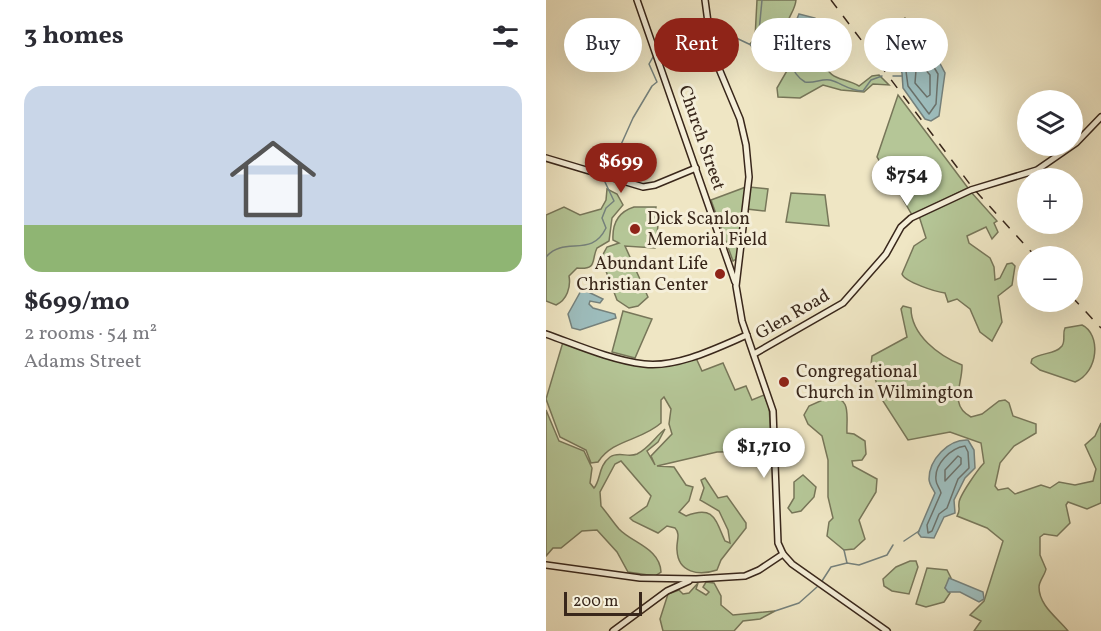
<!DOCTYPE html>
<html lang="en">
<head>
<meta charset="utf-8">
<style>
	:root { --surface:#fff; --page:#f2f2f3; --text:#2b2b33; --muted:#7c7c81; --line:#e1e1e2; --accent:#8f2418 }
	body { margin:0; font-family:Vollkorn,serif; background:var(--page); color:var(--text); height:100vh; display:flex; flex-direction:column; font-size:22px; white-space:nowrap }
	* { box-sizing:border-box; margin:0 }
	p { font-size:20px; color:var(--muted) }
	.icon { flex:none; width:33px; height:33px; fill:none; stroke:currentColor; stroke-width:2; stroke-linecap:round; stroke-linejoin:round }
	.map { position:relative; flex:1; overflow:hidden }
	.details { display:flex; flex-direction:column; background:var(--surface); width:546px }
	.details>* { flex:none }
	.banner { position:absolute; left:18px; top:18px; width:447px; height:54px; display:flex; gap:12px }
	.controls { position:absolute; left:471px; top:90px; display:grid; gap:12px }
	.controls a { display:grid; place-items:center; width:66px; height:66px; border-radius:50%; background:var(--surface); box-shadow:0 6px 24px #0002; font-size:30px }
	.scale { position:absolute; left:18px; bottom:15px; width:78px; box-sizing:border-box; padding-left:6px; border:3px solid #39271b; border-top:0; font-size:16px; line-height:21px; white-space:nowrap; color:#39271b; -webkit-text-stroke:4px #f5efd9; paint-order:stroke }
	.price { position:absolute; translate:-50% -51px; padding:0 14px; border-radius:21px; background:#fff; color:#222; font-size:20px; line-height:39px; filter:drop-shadow(0 2px 3px #0008) }
	.price::after { content:''; position:absolute; left:50%; top:36px; width:18px; height:14px; margin-left:-9px; background:inherit; clip-path:polygon(0 0,100% 0,50% 100%) }
	.price.current { background:var(--accent); color:#fff }
	ul { padding:0; list-style:none }
	li { display:grid; align-content:center; gap:12px; height:318px; padding:0 24px }
	li+li { border-top:2px solid var(--line) }
	li span { display:grid; place-items:center; height:186px; border-radius:18px; color:#555 }
	li>.icon { margin-inline-start:auto }
	span .icon { width:108px; height:108px; fill:#fffc; stroke-width:1 }
	li b { font-size:26px }
	h2 { display:flex; justify-content:space-between; align-items:center; height:72px; padding:0 24px; font-size:26px }
	.chip { padding:0 21px; border-radius:27px; background:var(--surface); box-shadow:0 6px 24px #0002; font-size:21px; line-height:54px }
	.chip.current { background:var(--accent); color:#fff }
	main { display:flex; flex:1; min-height:0 }
	.map>svg:first-child { display:block }
	.green { fill:#b5c697; stroke:#777659; stroke-width:1.5 }
	.water { fill:#9dbdbd; stroke:#75817c; stroke-width:1.5 }
	.lines { fill:none; stroke-linecap:round; stroke-linejoin:round }
	.shore { stroke:#6b726c; stroke-width:1.5 }
	.stream { stroke:#75817c; stroke-width:1.5 }
	.secondary-casing { stroke:#39271b; stroke-width:8 }
	.secondary { stroke:#f5efd9; stroke-width:5 }
	.rail { stroke:#39271b; stroke-width:1.5; stroke-dasharray:10 10; stroke-linecap:butt }
	.poi-dot { fill:#8f2418; stroke:#f5efd9; stroke-width:2 }
	.labels { text-anchor:middle; dominant-baseline:central; stroke-width:6; stroke-linejoin:round; paint-order:stroke }
	.street-label { font-size:18px; fill:#39271b; stroke:#f5efd9 }
	.poi-label { font-size:18px; fill:#39271b; stroke:#f5efd9; text-anchor:start }
</style>
</head>
<body>
<main>
<section class="details">
<h2>3 homes<svg class="icon" aria-label="filters" viewBox="0 0 24 24"><path d="M4 7h16M4 17h16"/><circle cx="9" cy="7" r="2"/><circle cx="15" cy="17" r="2"/></svg></h2>
<ul>
<li><span style="background:linear-gradient(#c9d6e8 75%,#8fb573 0)"><svg class="icon" aria-label="home" viewBox="0 0 24 24"><path d="M3 11l9-7 9 7M6 9v11h12V9"/></svg></span><div><b>$699/mo</b><p>2 rooms · 54 m²</p><p>Adams Street</p></div></li>
</ul>
</section>
<div class="map">
<svg width="555" height="631" viewBox="0 0 555 631">
	<rect width="100%" height="100%" fill="#efe6c4"/>
	<filter id="stains"><feTurbulence type="fractalNoise" baseFrequency=".00333" numOctaves="4"/><feColorMatrix values="0 0 0 0 .2 0 0 0 0 .09 0 0 0 0 .02 0 0 0 .5 -.17"/></filter>
	<radialGradient id="worn" r=".72"><stop offset=".6" stop-color="#630" stop-opacity="0"/><stop offset="1" stop-color="#630" stop-opacity=".3"/></radialGradient>
	<!-- green -->
	<g class="green">
		<path d="M211,0H250C249,11 242,16 241,26L252,33L265,54L276,58C284,83 296,76 313,86L326,76L333,75L343,85L327,84L318,92L295,90L277,85L254,98L232,97L231,88L242,69C235,58 223,52 210,53L204,44L209,38Z"/>
		<polygon points="359,18 366,24 378,27 379,34 374,42 388,44 378,54 361,53 357,42 344,42 341,38 344,29"/>
		<polygon points="352,95 422,188 366,215 350,187 340,183 337,167 331,157"/>
		<polygon points="200,187 192,250 190,259 187,261 165,200"/>
		<polygon points="203,187 222,189 219,211 201,209"/>
		<path d="M61,189L71,194L77,205L66,218L63,241L51,248C45,260 52,270 31,268L23,276C25,287 21,300 10,305L0,301V215L18,207L34,215L55,209L60,200Z"/>
		<path d="M425,192L451,221L448,223L452,232L446,239L440,227L421,236L423,243L444,258L448,267L449,280L454,278L461,264L466,263L469,266L466,285L452,296L456,322L446,341L434,332L424,309L411,299L402,302L399,293C390,292 359,282 356,274L368,246L380,238L373,216Z"/>
		<polygon points="245,193 279,195 283,226 240,222"/>
		<path d="M88,207H110L109,217L113,218L109,248L79,246L102,297L92,306L83,308L71,300L55,258L61,247L73,243L67,240C66,223 72,212 88,207Z"/>
		<path d="M357,306L365,308C365,335 393,356 416,365C417,383 402,405 425,417L436,414L453,401L459,400L463,403L467,416L490,424V433L468,446L454,463L449,486L452,490L462,488L469,494L495,485L504,488L513,482L529,485L547,481L550,469L539,445L549,436L555,423V503L541,509L522,502L520,505L524,523L511,536L498,534L494,537V555L500,569C499,575 493,581 493,587C493,606 512,618 522,631H428L435,621L424,615L438,601L457,541L441,528L411,516C415,509 412,509 413,503C413,496 433,468 438,463L435,443L404,432L362,440L335,398L325,365L326,356L361,337L355,309Z"/>
		<polygon points="77,311 106,319 89,358 66,352"/>
		<path d="M536,325C555,334 553,372 529,382L494,370L485,363L486,359C495,352 509,355 516,346C520,340 516,334 519,328Z"/>
		<path d="M17,342L100,367L150,358L156,371L177,363L189,390L200,386L206,400L218,395L223,407L226,451L171,452L111,466L128,467L140,485L147,487L143,501L133,512L140,516C168,505 169,519 179,541L184,543L182,530L173,511L154,500L158,488L155,480L159,478L172,498L181,496L200,523V528L175,560L171,570C153,576 132,573 131,550C130,542 135,534 129,528L121,526L112,533L87,521L84,518L101,506L105,496L75,461L69,464L54,492L55,506C61,513 67,522 73,529C86,543 114,548 115,572L109,576L82,572L71,552L51,530L36,531L15,548H7L0,556V410L13,441L38,451L46,468L44,483L48,488C55,480 52,466 64,457C73,451 82,458 91,454C103,448 110,436 119,429L112,442L101,451L109,465L105,456L126,434L123,424L125,409L118,397L115,400V423C95,441 67,439 52,462L45,463L40,450L14,437L0,399Z"/>
		<path d="M281,398C307,395 300,417 301,433L308,434L319,441L320,454L316,460L306,461L307,466L331,479L330,492L313,520L319,539L308,549L298,550L281,536L283,522L287,518L282,497V460L276,436L262,424L258,415L263,406Z"/>
		<polygon points="257,475 270,487 268,497 255,511 246,513 242,508 248,498 248,482"/>
		<polygon points="364,561 370,561 372,567 363,594 346,591 338,586 337,579 350,567"/>
		<polygon points="381,568 401,570 405,578 399,588 404,593 398,602 380,607 370,604"/>
		<polygon points="160,582 168,583 175,596 175,605 187,615 229,611 214,619 197,621 188,631 117,631 114,619 122,594 133,590 137,594 143,593 152,583 150,589 160,595 163,592 157,587"/>
	</g>
	<!-- water -->
	<g class="water">
		<polygon points="253,14 269,18 270,23 264,31 258,30 250,21"/>
		<polygon points="392,41 394,45 390,56 399,73 393,116 385,121 379,119 357,88 356,73 352,63 358,54 378,54"/>
		<polygon points="36,289 57,299 54,303 44,301 43,304 47,308 69,314 70,318 34,330 26,328 22,314"/>
		<path d="M422,440L428,450L429,468L419,478L408,500L409,513L398,517L388,538L375,537L372,533L389,493C387,489 383,484 383,479C383,460 402,439 422,440Z"/>
		<polygon points="403,578 437,592 438,599 433,602 414,592 402,592 399,588"/>
	</g>
	<g class="lines">
		<!-- shore -->
		<g class="shore">
			<polygon points="383,59 392,74 390,104 383,114 362,86 359,64 362,60"/>
			<polygon points="378,68 384,75 384,95 381,97 369,83 370,70"/>
			<path d="M419,446L422,452L423,468L412,479L401,508L393,514L386,531L382,533L381,525L395,493C394,488 390,485 390,480C388,464 405,448 419,446Z"/>
			<polygon points="412,456 415,458 415,464 399,481 399,470"/>
		</g>
		<!-- stream -->
		<g class="stream">
			<polyline points="177,39 186,36 205,45 212,42 216,0"/>
			<path d="M210,43L215,47C250,48 239,70 259,82C268,84 276,78 284,80C296,83 301,90 317,91L325,80L336,76"/>
			<path d="M114,54L125,57L133,44C145,42 147,31 159,31"/>
			<polyline points="347,76 356,76"/>
			<polyline points="59,173 59,163 69,158 87,118 106,86 111,82 103,64 107,57"/>
			<path d="M0,257C19,235 45,259 60,228L56,218L60,208L68,201L58,180"/>
			<polyline points="358,541 373,531"/>
			<polyline points="298,550 301,563"/>
			<polyline points="276,581 285,567 301,563 313,565 341,555 347,545"/>
			<polyline points="229,611 253,603 271,587"/>
		</g>
		<!-- secondary casing -->
		<g class="secondary-casing">
			<g id="secondary">
				<polyline points="91,0 189,282"/>
				<polyline points="159,0 166,52 194,119 200,145 203,177 190,286 196,321 227,411 232,543 237,554 246,564 341,631"/>
				<polyline points="0,158 97,187 109,185 150,168"/>
				<path d="M0,334C31,345 65,360 98,364C131,368 171,348 201,335"/>
				<polyline points="208,354 297,303 340,254 355,227 365,218 425,190 491,170 530,143 555,117"/>
				<polyline points="0,565 94,578 150,579 199,576 213,570 237,554"/>
				<polyline points="67,631 121,591 143,581"/>
			</g>
		</g>
		<!-- secondary -->
		<use href="#secondary" class="secondary"/>
		<!-- rail -->
		<g class="rail">
			<polyline points="285,0 426,187 489,256"/>
			<polyline points="526,297 555,328"/>
		</g>
	</g>
	<!-- markers -->
	<g class="poi-dot">
		<circle cx="89" cy="229" r="6"/>
		<circle cx="174" cy="274" r="6"/>
		<circle cx="238" cy="382" r="6"/>
	</g>
	<g class="labels">
		<!-- street labels -->
		<g class="street-label">
			<text transform="translate(155 138) rotate(71)">Church Street</text>
			<text transform="translate(247 315) rotate(-30)">Glen Road</text>
		</g>
		<!-- poi labels -->
		<g class="poi-label">
			<text x="101" y="219">Dick Scanlon<tspan x="101" dy="21">Memorial Field</tspan></text>
			<text x="162" y="264" text-anchor="end">Abundant Life<tspan x="162" dy="21">Christian Center</tspan></text>
			<text x="250" y="372">Congregational<tspan x="250" dy="21">Church in Wilmington</tspan></text>
		</g>
	</g>
	<rect width="100%" height="100%" filter="url(#stains)"/>
	<rect width="100%" height="100%" fill="url(#worn)"/>
</svg>
<div class="controls">
<a><svg class="icon" aria-label="layers" viewBox="0 0 24 24"><path d="M12 4l9 5-9 5-9-5zM3 14l9 5 9-5"/></svg></a>
<a>+</a>
<a>−</a>
</div>
<div class="scale">200 m</div>
<b class="price current" style="left:75px;top:194px">$699</b>
<b class="price" style="left:361px;top:207px">$754</b>
<b class="price" style="left:218px;top:479px">$1,710</b>
<div class="banner">
<a class="chip">Buy</a>
<a class="chip current">Rent</a>
<a class="chip">Filters</a>
<a class="chip">New</a>
</div>
</div>
</main>
</body>
</html>
